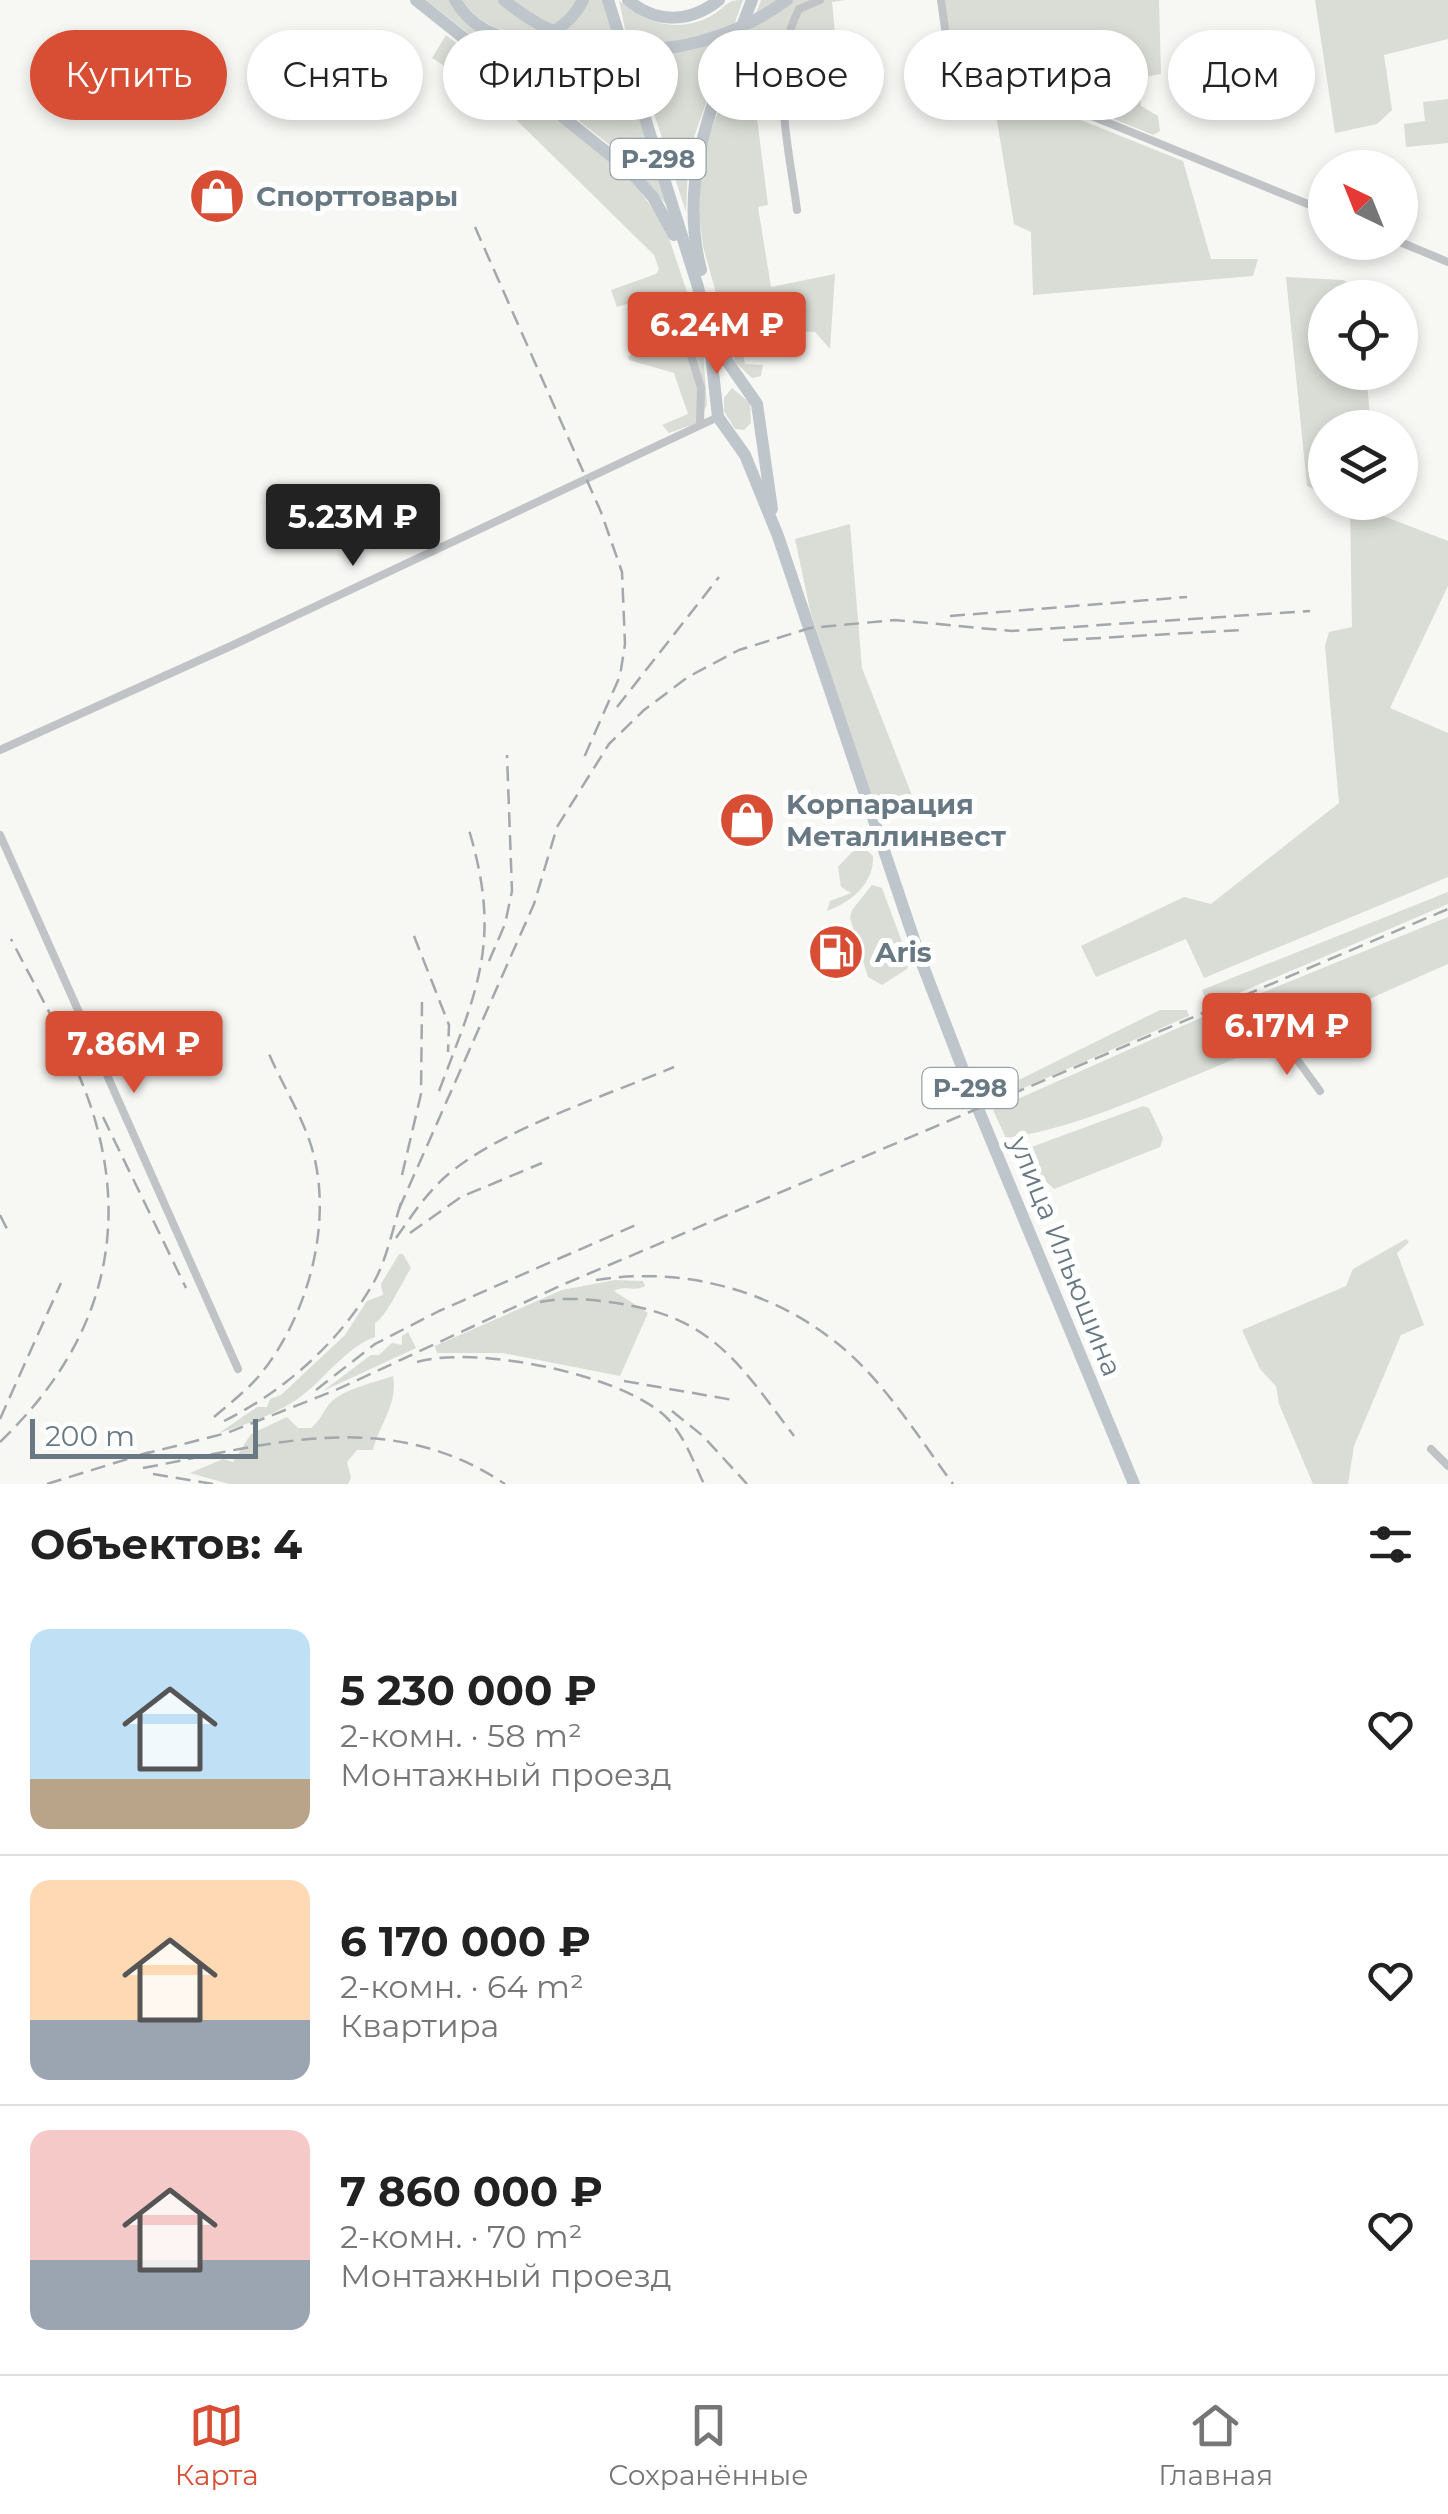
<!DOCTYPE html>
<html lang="ru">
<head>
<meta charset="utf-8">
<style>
	:root { --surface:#fff; --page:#f6f6f6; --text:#222; --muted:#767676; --line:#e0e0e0; --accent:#d74e34 }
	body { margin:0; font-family:Montserrat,sans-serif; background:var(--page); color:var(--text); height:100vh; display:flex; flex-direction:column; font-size:38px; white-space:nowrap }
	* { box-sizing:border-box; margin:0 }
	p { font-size:32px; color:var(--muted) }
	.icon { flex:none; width:55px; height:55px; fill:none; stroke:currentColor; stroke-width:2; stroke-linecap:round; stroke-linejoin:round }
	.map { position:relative; height:1484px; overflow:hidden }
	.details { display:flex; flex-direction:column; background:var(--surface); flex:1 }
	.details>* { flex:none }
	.banner { position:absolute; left:30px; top:30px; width:1390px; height:90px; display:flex; gap:20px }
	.needle { width:65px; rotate:317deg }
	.buttons { position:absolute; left:1308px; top:150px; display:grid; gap:20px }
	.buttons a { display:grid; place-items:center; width:110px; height:110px; border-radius:50%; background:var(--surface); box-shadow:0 5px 15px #0003; font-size:50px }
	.scale { position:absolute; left:30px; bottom:25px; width:228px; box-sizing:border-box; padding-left:10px; border:5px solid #687983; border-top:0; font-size:28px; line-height:35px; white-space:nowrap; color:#687983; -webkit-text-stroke:8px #fff; paint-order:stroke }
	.price { position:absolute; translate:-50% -85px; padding:0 22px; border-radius:10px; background:var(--accent); color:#fff; font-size:32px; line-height:65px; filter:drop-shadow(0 2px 5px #0008) }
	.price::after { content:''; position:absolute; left:50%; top:60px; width:30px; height:22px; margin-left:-15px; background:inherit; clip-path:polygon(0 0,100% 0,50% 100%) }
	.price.current { background:#222; color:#fff }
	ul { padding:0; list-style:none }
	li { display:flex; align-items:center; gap:30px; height:250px; padding:0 30px }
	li+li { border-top:2px solid var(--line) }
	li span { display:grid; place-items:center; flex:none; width:280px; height:200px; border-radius:20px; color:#555 }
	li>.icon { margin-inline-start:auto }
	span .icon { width:120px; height:120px; fill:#fffc; stroke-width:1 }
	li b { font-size:42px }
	h2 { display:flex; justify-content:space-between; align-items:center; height:120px; padding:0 30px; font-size:42px }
	.chip { padding:0 35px; border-radius:45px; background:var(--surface); box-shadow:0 5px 15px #0003; font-size:35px; line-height:90px }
	.chip.current { background:var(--accent); color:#fff }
	.menu { display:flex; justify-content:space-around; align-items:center; height:140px; border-top:2px solid var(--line); background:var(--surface); font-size:28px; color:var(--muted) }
	.menu a { display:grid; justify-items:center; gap:5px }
	.menu .current { color:var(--accent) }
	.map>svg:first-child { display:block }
	.green { fill:#d9ddd5 }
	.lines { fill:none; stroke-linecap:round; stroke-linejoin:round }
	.street { stroke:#c0c4c7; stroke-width:8 }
	.highway { stroke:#bfc6cb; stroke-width:12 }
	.rail { stroke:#a2a8ac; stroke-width:2.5; stroke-dasharray:15 8; stroke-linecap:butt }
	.labels { text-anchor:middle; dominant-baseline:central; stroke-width:10; stroke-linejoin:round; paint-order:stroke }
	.shield { fill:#fff; stroke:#95a1a8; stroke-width:2.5 }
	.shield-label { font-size:25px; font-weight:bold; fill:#687983 }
	.poi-label { font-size:28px; font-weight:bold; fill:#687983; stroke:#fff; text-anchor:start }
	.street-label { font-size:28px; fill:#687983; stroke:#fff }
</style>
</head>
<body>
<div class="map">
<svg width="1448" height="1484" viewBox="0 0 1448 1484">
	<rect width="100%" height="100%" fill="#f7f7f4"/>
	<!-- green -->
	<g class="green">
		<path d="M426,0H449C491,62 547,59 589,0H602L669,208L630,161Z"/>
		<path d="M462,0H577C551,46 489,41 462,0Z"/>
		<path d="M619,0C645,26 684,34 716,13C728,4 727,0 743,0L695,134L688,164L686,212L637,61L631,58Z"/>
		<polygon points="761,0 846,0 832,2 836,43 782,50 775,76 748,79 750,104 755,103 768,205 758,207 771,287 835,274 830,349 815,332 780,330 740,342 745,364 763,365 761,376 752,378 735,362 703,246 699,215 701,170 709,135"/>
		<polygon points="943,0 1159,0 1161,74 1139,78 1141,106 1158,116 1160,131 1153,135 953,53"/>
		<polygon points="1315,0 1448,0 1448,39 1384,55 1392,110 1377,124 1335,133"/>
		<polygon points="446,35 614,164 635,184 665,226 702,337 707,405 697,423 669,433 662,425 688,414 674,373 629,360 628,356 688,337 677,303 641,315 636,301 617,307 611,290 656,274 659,269 654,255 493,97 432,58"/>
		<polygon points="991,84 1183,161 1211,259 1258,259 1253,276 1033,295 1031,232 1014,224"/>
		<polygon points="1448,99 1448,143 1406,147 1404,124 1425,121 1423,102"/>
		<polygon points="1286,277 1343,280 1376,297 1325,298 1325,372 1366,373 1371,427 1325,428 1325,495 1307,486"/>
		<polygon points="732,388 750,403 751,423 744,430 735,429 724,411 724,398"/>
		<polygon points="1350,503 1448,541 1448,586 1390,708 1448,733 1448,877 1204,978 1186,939 1096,977 1081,946 1184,897 1211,904 1339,803 1325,646 1329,632 1352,627"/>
		<polygon points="850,524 862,668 913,798 883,810 873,807 810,610 795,539"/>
		<path d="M864,848L873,856C874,884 851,902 827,911L830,901L851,893L841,887L838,867L852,852Z"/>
		<polygon points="872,885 882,888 909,961 907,969 882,985 868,977 850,918 852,910"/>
		<polygon points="1448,892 1448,904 1208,1006 1202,990"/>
		<path d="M1448,917V964C1357,1004 1267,1047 1174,1084C1121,1106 1064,1130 1006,1138L993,1110L1198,1019Z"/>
		<polygon points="1160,1010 1187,1010 1189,1016 989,1103 988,1096 994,1092"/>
		<polygon points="1143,1106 1149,1108 1163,1138 1160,1147 1054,1189 1031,1167 1018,1167 1014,1157 1018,1152"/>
		<polygon points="1406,1239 1409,1242 1397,1253 1424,1325 1401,1335 1354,1446 1348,1484 1313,1484 1279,1404 1276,1386 1260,1369 1242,1330 1346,1286 1353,1269"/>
		<path d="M399,1254H403L411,1268C402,1282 387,1316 375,1323V1337C346,1347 325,1379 300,1397C277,1414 247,1424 219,1433L257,1407H267L270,1399L281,1395L345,1335L367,1301L383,1295L381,1284Z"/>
		<path d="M615,1280L643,1281L645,1286C635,1292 625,1285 614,1291L648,1313L620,1376L503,1353H437L435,1346L562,1290Z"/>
		<polygon points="408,1332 416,1348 323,1391 371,1355 379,1355 392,1343 402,1345 402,1336"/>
		<path d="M393,1376C398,1404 380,1423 373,1450H357L347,1462L351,1478L348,1484H229L190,1473L223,1459L233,1462L251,1434L287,1417L298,1428H311C321,1420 323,1411 331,1402C346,1388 374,1383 393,1376Z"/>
	</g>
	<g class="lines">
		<!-- street -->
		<g class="street">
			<polyline points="941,0 949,58 1325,211"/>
			<path d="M797,210C789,146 768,70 799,9L820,0"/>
			<polyline points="1400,242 1448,262"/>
			<polyline points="685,336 701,388 700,425"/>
			<polyline points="0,750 231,646 718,417"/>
			<polyline points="0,835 238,1369"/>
			<polyline points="1285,1043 1320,1091"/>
			<polyline points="1431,1449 1448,1466"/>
		</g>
		<!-- highway -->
		<g class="highway">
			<polyline points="416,0 629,170 653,197 674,235"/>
			<path d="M455,0C484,50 556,54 583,0"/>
			<path d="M504,0C588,71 702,61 787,0"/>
			<polyline points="608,0 698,287 709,336 718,417 745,455 778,536 923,966 979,1111 1134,1484"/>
			<path d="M628,0C656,24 690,23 719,0"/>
			<path d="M701,270C676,172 718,91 752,0"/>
			<polyline points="712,312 727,361 757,404 772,509"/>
		</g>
		<!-- rail -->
		<g class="rail">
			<polyline points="475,227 601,512 622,572 625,644 620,676 582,762"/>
			<polyline points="950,616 1187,597"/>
			<polyline points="1063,640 1243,630"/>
			<polyline points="617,707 719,577"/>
			<polyline points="414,936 449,1025 448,1052"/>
			<polyline points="489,961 505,924 512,891 507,755"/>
			<path d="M439,1091C478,988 502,941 469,830"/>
			<polyline points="103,1117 186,1288"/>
			<polyline points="402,1175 421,1094 422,1002"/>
			<polyline points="399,1209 534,904 557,827 609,744 644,710 688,677 739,650 810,628 895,620 1012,631 1310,611"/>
			<polyline points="0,1215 7,1229"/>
			<polyline points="410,1233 461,1197 542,1163"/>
			<path d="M396,1238C411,1217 425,1195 445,1177C498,1130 606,1096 674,1067"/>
			<path d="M596,1280C677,1267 763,1287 829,1337C880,1374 916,1434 953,1484"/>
			<path d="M540,1302C562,1297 587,1299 609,1302C710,1315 737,1360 794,1436"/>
			<path d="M417,1362C476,1345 621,1374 666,1417C684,1435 693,1461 704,1484"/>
			<polyline points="624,1381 733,1400"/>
			<polyline points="316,1390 375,1344 439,1311 638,1224"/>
			<polyline points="672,1411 703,1436 747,1484"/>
			<path d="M214,1417C229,1404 246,1391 259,1376C307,1318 333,1226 313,1152C304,1119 283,1086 269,1054"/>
			<polyline points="0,1419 61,1283"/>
			<path d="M224,1421C285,1391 342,1340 375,1280C388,1256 393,1226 402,1200"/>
			<path d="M0,1442C98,1348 134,1235 90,1104C70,1047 38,992 11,939"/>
			<polyline points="140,1455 227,1433 336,1390 562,1285 1448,909"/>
			<path d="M143,1468C271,1444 388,1406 505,1484"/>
			<polyline points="153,1474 213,1484"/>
			<polyline points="47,1484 150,1452"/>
		</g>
	</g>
	<!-- icons -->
	<defs>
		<g id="shop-disc" transform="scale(2.875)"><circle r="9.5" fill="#d74e34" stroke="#fff"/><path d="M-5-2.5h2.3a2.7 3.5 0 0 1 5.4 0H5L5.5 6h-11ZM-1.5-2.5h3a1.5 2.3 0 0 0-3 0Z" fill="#fff"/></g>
		<g id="fuel-disc" transform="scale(2.875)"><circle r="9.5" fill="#d74e34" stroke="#fff"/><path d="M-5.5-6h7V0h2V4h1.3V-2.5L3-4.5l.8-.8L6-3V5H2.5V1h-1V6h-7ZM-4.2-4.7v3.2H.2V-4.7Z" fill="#fff"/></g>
	</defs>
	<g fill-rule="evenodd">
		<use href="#shop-disc" x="217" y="196"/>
		<use href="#shop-disc" x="747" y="820"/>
		<use href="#fuel-disc" x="836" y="952"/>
	</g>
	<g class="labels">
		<!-- shield labels -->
		<g class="shield">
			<rect x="610.5" y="139" width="95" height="40" rx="8"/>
			<rect x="922.5" y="1068" width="95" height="40" rx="8"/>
		</g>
		<g class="shield-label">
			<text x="658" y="159">Р-298</text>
			<text x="970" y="1088">Р-298</text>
		</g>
		<!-- poi labels -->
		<g class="poi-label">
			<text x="256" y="196">Спорттовары</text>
			<text x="786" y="804">Kорпарация<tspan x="786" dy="32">Металлинвест</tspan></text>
			<text x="875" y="952">Aris</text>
		</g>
		<!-- street labels -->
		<g class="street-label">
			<text transform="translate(1066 1256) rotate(68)">улица Ильюшина</text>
		</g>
	</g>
</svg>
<div class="buttons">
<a><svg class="needle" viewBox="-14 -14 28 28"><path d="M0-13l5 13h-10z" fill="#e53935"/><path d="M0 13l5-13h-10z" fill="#767676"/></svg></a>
<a><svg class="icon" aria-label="locate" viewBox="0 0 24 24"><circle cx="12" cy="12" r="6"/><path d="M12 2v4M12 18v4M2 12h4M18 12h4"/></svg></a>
<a><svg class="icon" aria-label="layers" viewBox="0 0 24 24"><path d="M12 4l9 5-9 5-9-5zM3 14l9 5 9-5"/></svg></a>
</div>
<div class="scale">200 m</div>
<b class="price" style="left:717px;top:377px">6.24M ₽</b>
<b class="price current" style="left:353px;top:569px">5.23M ₽</b>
<b class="price" style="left:1287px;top:1078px">6.17M ₽</b>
<b class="price" style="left:134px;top:1096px">7.86M ₽</b>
<div class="banner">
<a class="chip current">Купить</a>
<a class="chip">Снять</a>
<a class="chip">Фильтры</a>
<a class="chip">Новое</a>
<a class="chip">Квартира</a>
<a class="chip">Дом</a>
</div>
</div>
<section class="details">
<h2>Объектов: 4<svg class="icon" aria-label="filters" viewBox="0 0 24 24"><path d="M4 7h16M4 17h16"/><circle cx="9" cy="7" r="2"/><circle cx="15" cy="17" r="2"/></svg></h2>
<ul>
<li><span style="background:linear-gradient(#bfe0f5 75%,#b9a48a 0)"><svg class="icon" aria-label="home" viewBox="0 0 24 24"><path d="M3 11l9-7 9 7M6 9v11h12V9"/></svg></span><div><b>5 230 000 ₽</b><p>2-комн. · 58 m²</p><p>Монтажный проезд</p></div><svg class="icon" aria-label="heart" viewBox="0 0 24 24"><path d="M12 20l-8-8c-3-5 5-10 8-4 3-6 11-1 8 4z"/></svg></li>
<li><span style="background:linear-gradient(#ffd9b3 70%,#9aa5b1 0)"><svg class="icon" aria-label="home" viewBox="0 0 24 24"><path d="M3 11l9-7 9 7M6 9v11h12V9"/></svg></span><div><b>6 170 000 ₽</b><p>2-комн. · 64 m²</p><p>Квартира</p></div><svg class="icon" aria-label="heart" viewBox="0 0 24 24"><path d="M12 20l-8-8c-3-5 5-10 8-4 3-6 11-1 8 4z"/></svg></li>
<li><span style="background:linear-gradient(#f6c9c9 65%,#9aa5b1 0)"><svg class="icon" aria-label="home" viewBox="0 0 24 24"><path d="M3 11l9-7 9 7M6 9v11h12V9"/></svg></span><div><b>7 860 000 ₽</b><p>2-комн. · 70 m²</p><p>Монтажный проезд</p></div><svg class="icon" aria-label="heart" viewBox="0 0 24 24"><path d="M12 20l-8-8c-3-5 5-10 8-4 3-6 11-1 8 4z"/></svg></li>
</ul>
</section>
<nav class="menu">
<a class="current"><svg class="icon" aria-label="map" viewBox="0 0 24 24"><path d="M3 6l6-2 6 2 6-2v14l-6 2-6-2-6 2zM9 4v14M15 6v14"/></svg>Карта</a>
<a><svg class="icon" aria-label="saved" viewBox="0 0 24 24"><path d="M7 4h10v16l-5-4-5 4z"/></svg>Сохранённые</a>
<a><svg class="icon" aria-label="home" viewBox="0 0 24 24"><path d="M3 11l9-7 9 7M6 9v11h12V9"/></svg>Главная</a>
</nav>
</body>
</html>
